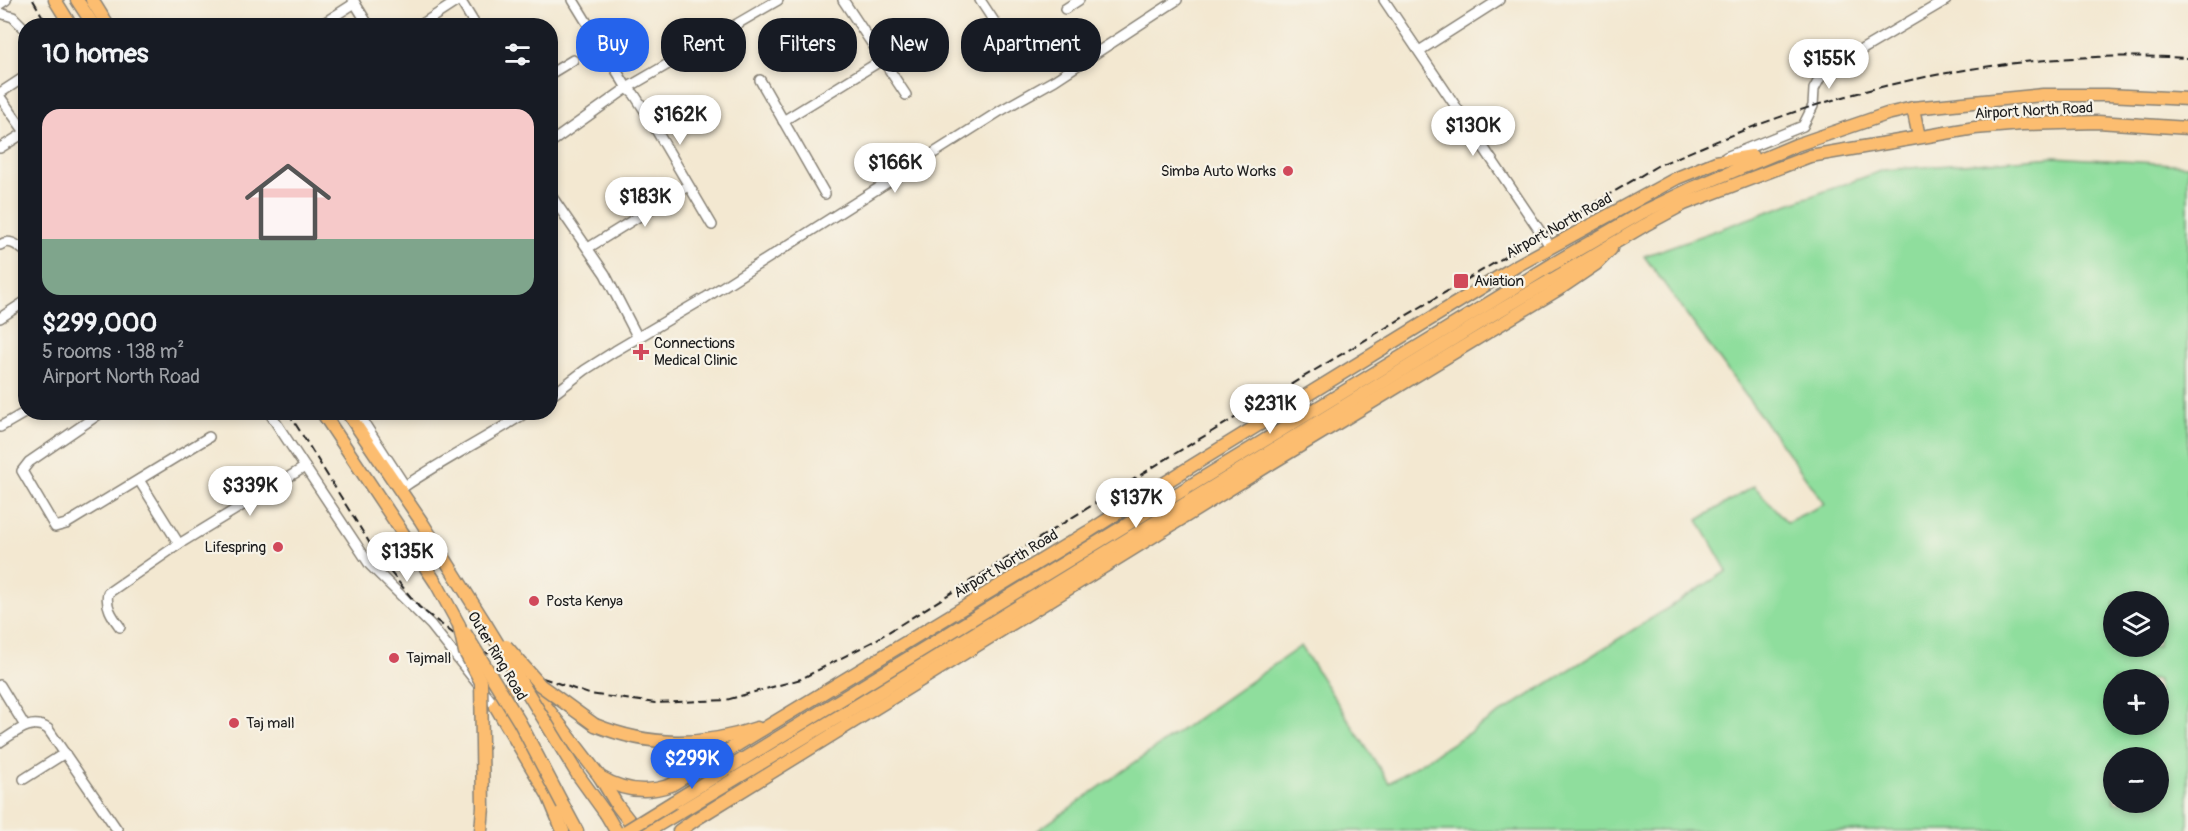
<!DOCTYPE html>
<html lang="en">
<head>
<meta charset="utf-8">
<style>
	:root { --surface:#171b24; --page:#20242c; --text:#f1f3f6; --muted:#9ea1a6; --line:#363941; --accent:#2563eb }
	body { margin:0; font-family:Pangolin,sans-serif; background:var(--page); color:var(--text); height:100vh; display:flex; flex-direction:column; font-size:22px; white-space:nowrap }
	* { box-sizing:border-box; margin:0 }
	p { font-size:20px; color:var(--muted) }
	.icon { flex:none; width:33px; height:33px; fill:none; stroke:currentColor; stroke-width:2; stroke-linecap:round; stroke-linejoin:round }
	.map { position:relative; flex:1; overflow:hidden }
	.panel { position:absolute; left:18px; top:18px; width:540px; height:402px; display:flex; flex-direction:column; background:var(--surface); border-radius:24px; box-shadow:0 3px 9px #0003 }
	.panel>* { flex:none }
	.guide { position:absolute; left:576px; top:18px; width:570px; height:54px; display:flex; gap:12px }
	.tools { position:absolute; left:2103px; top:591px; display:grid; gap:12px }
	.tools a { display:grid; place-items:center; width:66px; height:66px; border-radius:50%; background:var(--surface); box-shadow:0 3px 9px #0003; font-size:30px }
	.price { position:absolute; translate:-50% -51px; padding:0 14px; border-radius:21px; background:#fff; color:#222; font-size:20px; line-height:39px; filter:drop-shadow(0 2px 3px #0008) }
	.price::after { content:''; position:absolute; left:50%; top:36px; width:18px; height:14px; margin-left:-9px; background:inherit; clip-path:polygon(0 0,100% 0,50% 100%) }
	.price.on { background:var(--accent); color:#fff }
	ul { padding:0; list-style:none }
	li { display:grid; align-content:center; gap:12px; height:318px; padding:0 24px }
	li+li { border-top:2px solid var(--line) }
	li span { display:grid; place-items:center; height:186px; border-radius:18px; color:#555 }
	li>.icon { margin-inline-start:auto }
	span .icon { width:108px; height:108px; fill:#fffc; stroke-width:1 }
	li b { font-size:26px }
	h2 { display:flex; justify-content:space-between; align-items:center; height:72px; padding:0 24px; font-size:26px }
	.pill { padding:0 21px; border-radius:24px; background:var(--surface); box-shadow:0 3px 9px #0003; font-size:21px; line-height:54px }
	.pill.on { background:var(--accent); color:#fff }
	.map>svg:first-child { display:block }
	.green { fill:#8fde9d; stroke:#567d5c; stroke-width:1.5; fill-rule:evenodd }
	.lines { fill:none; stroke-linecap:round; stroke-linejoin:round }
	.minor-casing { stroke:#888276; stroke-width:12 }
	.major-casing { stroke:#888276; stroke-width:15 }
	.minor { stroke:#fff; stroke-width:9 }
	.major { stroke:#fcbd6f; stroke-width:12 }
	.rail { stroke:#1c1c1c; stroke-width:2; stroke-dasharray:9 4.5; stroke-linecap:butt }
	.major-bridge-casing { stroke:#888276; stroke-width:15; stroke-linecap:butt }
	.major-bridge { stroke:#fcbd6f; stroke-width:12 }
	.poi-dot { fill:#d1495b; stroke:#f7f3e8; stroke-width:2 }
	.labels { text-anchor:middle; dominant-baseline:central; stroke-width:4.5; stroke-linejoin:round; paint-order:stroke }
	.street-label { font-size:15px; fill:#1c1c1c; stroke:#f7f3e8 }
	.poi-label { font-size:15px; fill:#1c1c1c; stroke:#f7f3e8; text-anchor:start }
</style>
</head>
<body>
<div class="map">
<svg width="2188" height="831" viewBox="0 0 2188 831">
	<rect width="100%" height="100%" fill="#f7f3e8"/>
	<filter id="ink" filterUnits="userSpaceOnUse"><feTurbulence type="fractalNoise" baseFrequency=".0167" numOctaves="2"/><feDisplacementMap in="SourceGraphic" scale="12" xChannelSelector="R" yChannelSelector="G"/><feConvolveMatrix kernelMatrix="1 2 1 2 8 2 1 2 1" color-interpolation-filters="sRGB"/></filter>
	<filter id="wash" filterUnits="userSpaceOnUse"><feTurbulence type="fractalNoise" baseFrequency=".008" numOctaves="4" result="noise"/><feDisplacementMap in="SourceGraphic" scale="24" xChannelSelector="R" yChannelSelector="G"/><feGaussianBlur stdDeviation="1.35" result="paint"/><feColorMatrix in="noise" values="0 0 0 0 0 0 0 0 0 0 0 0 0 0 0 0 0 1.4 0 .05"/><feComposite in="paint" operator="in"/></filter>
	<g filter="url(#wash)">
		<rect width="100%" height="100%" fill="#f3e8d1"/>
		<!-- green -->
		<path class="green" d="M2055,157L2188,165V831H1037L1301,646L1389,783L1727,571L1698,520L1754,486L1787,522L1825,504L1644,256L1884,170ZM2114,602H2158V646H2114ZM2114,680H2158V724H2114ZM2114,758H2158V802H2114Z"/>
	</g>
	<g filter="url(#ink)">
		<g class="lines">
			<!-- minor casing -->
			<g class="minor-casing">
				<g id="minor">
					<polyline points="353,0 369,26"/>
					<polyline points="460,0 476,26"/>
					<polyline points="573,0 627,88 634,94 645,111 712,225"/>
					<polyline points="843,0 906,95"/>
					<polyline points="980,0 1011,47"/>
					<polyline points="1384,0 1550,246"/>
					<polyline points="0,4 6,0"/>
					<polyline points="1065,9 1079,0"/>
					<polyline points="0,13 13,17 26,30"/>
					<polyline points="319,26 355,3"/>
					<polyline points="419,26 459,0"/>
					<polyline points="1419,51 1499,0"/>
					<polyline points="550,74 573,60"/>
					<polyline points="760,80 825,194"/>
					<polyline points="0,93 26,76"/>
					<polyline points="0,97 25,132"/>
					<polyline points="783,121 882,60"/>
					<polyline points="550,143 627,88 778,0"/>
					<polyline points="0,148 26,132"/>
					<polyline points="1726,157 1803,126 1813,106 1814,89 1821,76 1834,66 1946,0"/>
					<polyline points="550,194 605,274 638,338"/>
					<path d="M0,245C10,238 18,246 26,252"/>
					<polyline points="588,248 688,186"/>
					<polyline points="0,318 26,301"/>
					<polyline points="550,397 585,370 615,351 705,298 1000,111 1055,80 1177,0"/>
					<polyline points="102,412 29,462 22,471 55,527 66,524 209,437"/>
					<path d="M357,412L405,486C445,459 487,438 527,412"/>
					<polyline points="0,427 26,412"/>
					<polyline points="305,467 370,565 431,625 496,707"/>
					<polyline points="139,480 179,544"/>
					<path d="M120,627C112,616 105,606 108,593L179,544L305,467L269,412"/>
					<polyline points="0,685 25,726"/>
					<path d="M0,742C15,733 31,717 48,729L118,831"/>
					<polyline points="24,779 65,753"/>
				</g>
			</g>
			<!-- major casing -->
			<g class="major-casing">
				<g id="major">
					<polyline points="55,0 71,26"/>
					<polyline points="77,0 94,26"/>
					<polyline points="92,0 108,26"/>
					<polyline points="1913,108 1919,137"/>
					<polyline points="322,412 436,583 459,625"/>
					<polyline points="347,412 421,521 485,623"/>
					<path d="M595,725C650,747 701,747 757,728"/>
					<path d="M600,777C623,791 646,794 671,785L1088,532L1182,472L1518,265L1677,178L1716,162L1752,156"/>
					<polyline points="673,802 1553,264 1641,213 1693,188 1796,145 1887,114 1913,108 2043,95 2107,95 2188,99"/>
					<polyline points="563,805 577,831"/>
					<polyline points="606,814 616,831"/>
					<polyline points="563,831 548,795 496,707 504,692 514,685 531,687 600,777 617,805 637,831"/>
					<polyline points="648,831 853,708 1492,315 1645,225 1684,204 1810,156 1975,128 2022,124 2098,122 2188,128"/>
					<polyline points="679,831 696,819 1270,464 1562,287 1596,264 1611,249"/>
				</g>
			</g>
			<!-- minor -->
			<use href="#minor" class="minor"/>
			<!-- major -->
			<use href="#major" class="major"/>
			<!-- rail -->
			<g class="rail">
				<polyline points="33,0 48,26"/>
				<path d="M288,412L379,558L419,607L463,641L523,671L589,694L655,703L726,700L801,679L874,641L1171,456L1657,166C1711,143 1766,120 1823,103C1940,67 2066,51 2188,58"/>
			</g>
			<!-- major-bridge casing -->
			<g class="major-bridge-casing">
				<g id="major-bridge">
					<polyline points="485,623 578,775 606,814"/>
					<polyline points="459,625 465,652 481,682 483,807 481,831"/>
					<polyline points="465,633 519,721 563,805"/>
					<polyline points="506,646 540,685 595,725"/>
					<polyline points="626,831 673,802"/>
				</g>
			</g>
			<!-- major-bridge -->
			<use href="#major-bridge" class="major-bridge"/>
		</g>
	</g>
	<!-- markers -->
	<g class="poi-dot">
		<circle cx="1288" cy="171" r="6"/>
		<rect x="1453" y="273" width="16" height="16" rx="3"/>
		<path d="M638 343h6v6h6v6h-6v6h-6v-6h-6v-6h6z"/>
		<circle cx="278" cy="547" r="6"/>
		<circle cx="534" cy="601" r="6"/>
		<circle cx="394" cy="658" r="6"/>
		<circle cx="234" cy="723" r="6"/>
	</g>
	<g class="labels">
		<!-- street labels -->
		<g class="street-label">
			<text transform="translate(2034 111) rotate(-3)">Airport North Road</text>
			<text transform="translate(1559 226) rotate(-29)">Airport North Road</text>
			<text transform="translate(1006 564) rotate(-31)">Airport North Road</text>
			<text transform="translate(497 656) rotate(59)">Outer Ring Road</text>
		</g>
		<!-- poi labels -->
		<g class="poi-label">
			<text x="1276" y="171" text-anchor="end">Simba Auto Works</text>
			<text x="1474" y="281">Aviation</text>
			<text x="654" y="343">Connections<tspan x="654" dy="17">Medical Clinic</tspan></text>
			<text x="266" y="547" text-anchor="end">Lifespring</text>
			<text x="546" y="601">Posta Kenya</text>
			<text x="406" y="658">Tajmall</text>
			<text x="246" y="723">Taj mall</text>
		</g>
	</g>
</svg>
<div class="tools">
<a><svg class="icon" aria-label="layers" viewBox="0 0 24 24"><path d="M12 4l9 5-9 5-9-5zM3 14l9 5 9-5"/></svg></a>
<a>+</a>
<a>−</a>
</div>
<b class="price" style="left:1829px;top:90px">$155K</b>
<b class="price" style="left:680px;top:146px">$162K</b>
<b class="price" style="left:1473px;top:157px">$130K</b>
<b class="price" style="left:895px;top:194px">$166K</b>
<b class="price" style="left:645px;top:228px">$183K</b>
<b class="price" style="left:1270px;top:435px">$231K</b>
<b class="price" style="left:250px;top:517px">$339K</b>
<b class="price" style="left:1136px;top:529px">$137K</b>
<b class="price" style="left:407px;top:583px">$135K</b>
<b class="price on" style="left:692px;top:790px">$299K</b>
<div class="guide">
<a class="pill on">Buy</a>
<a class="pill">Rent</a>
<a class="pill">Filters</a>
<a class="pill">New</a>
<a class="pill">Apartment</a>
</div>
<section class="panel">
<h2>10 homes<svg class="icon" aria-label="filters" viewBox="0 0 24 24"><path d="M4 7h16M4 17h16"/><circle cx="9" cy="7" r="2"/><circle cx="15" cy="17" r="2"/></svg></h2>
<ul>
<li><span style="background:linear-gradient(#f6c9c9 70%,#7fa58c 0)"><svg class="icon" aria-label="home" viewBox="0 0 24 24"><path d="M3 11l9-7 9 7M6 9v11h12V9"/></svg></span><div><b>$299,000</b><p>5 rooms · 138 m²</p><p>Airport North Road</p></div></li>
</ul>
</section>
</div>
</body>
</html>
